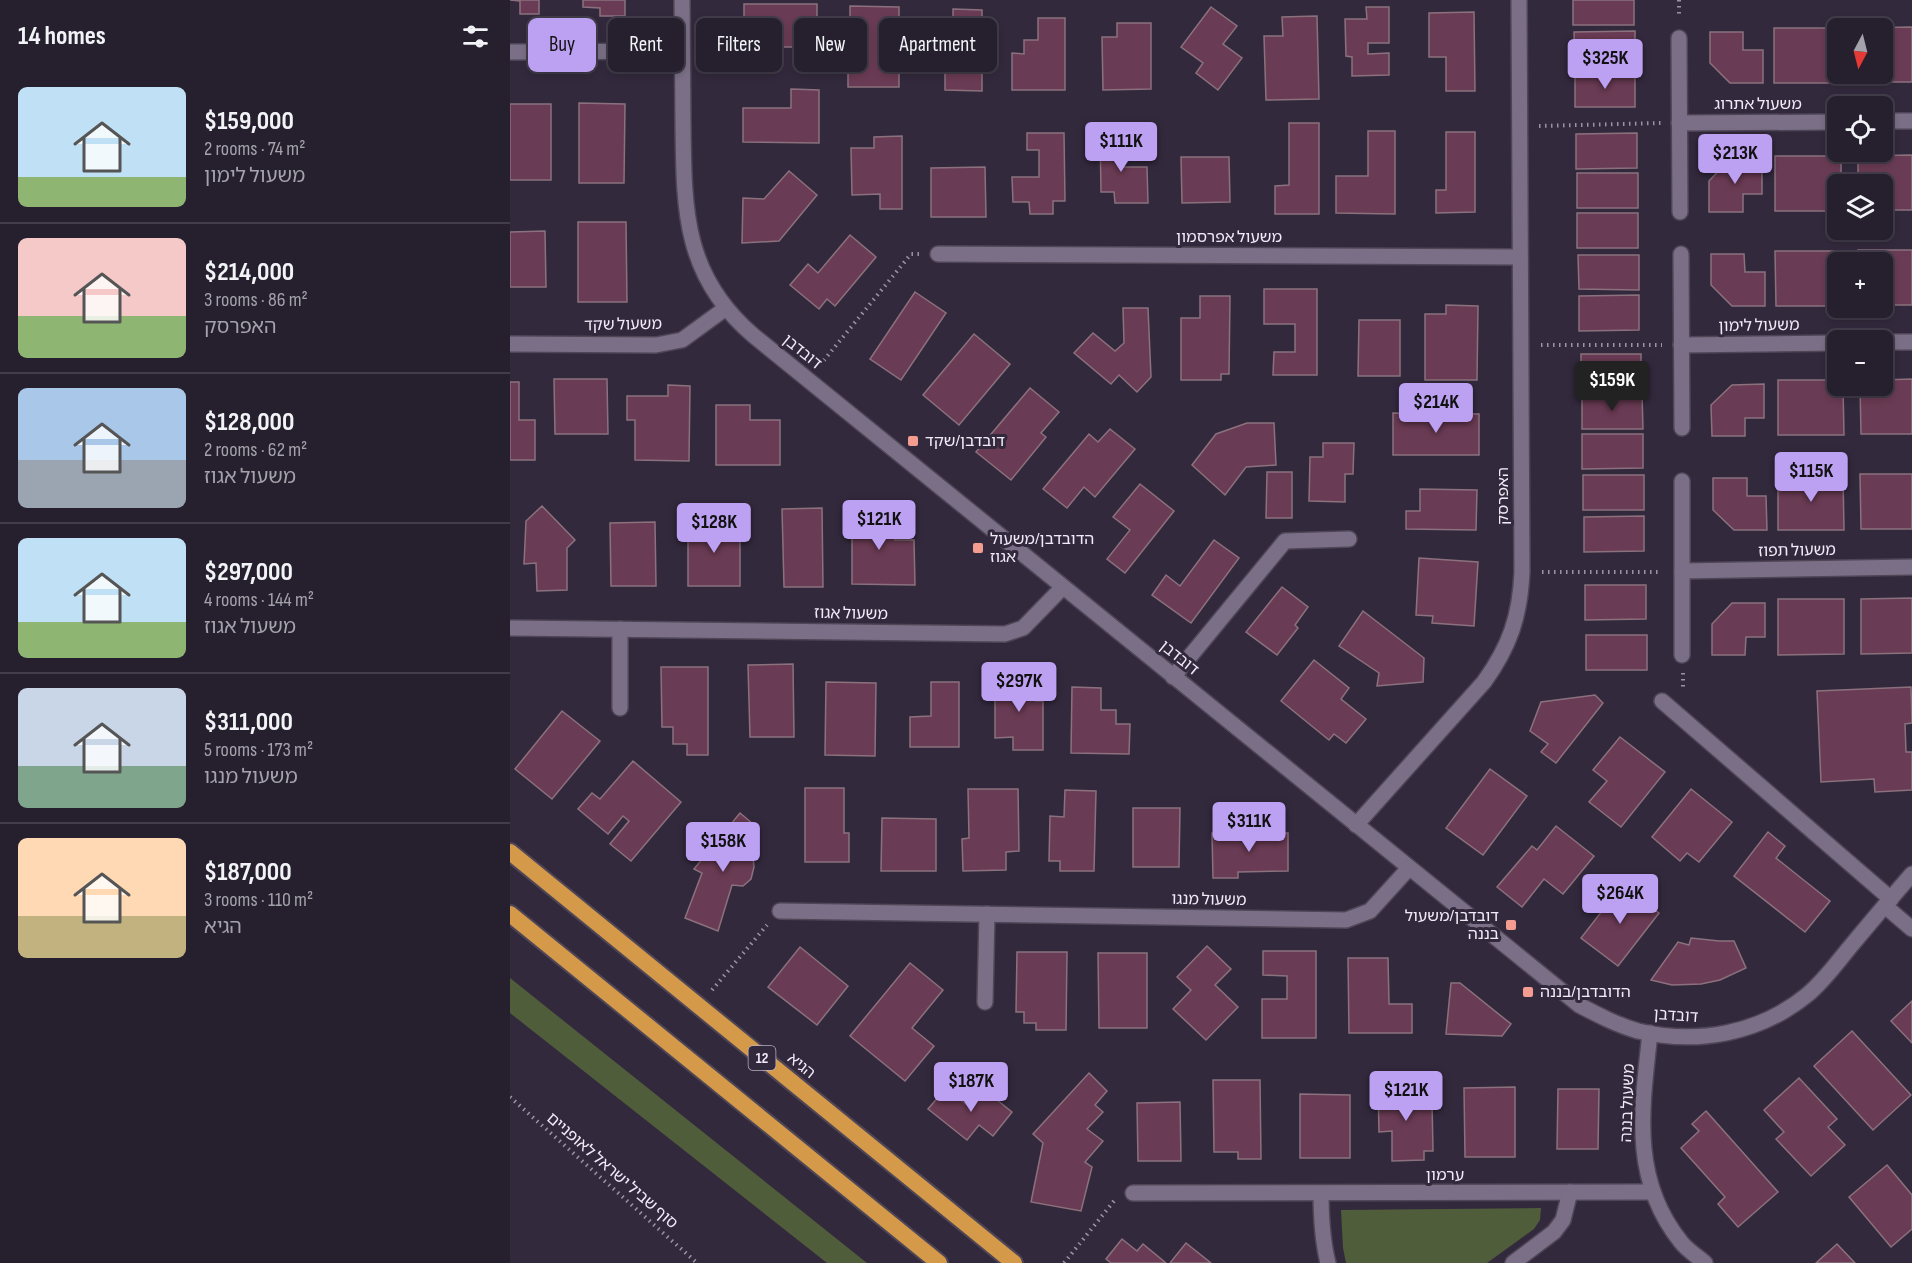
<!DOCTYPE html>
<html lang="en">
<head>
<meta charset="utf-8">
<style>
	:root { --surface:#261f2e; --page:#322c3a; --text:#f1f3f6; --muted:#a4a2aa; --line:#423d4a; --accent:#bca0f2 }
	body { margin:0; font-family:"Sofia Sans Condensed","Noto Sans Hebrew",sans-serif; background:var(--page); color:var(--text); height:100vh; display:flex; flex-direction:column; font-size:22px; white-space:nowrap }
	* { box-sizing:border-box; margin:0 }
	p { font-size:20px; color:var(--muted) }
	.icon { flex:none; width:33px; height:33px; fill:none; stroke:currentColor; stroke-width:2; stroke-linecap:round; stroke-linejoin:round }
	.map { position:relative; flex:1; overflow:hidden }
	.drawer { display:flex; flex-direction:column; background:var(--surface); width:510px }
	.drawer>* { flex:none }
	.hud { position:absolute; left:18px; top:18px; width:570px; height:54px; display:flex; gap:12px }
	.needle { width:39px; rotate:187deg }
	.buttons { position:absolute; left:1317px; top:18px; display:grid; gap:12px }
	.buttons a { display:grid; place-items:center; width:66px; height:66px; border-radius:9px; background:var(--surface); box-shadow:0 3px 9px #0003,0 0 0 2px var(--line); font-size:30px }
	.price { position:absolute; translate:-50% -51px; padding:0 14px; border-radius:6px; background:var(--accent); color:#111; font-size:20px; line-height:39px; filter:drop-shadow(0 2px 3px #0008) }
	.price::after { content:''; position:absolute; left:50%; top:36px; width:18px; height:14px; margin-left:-9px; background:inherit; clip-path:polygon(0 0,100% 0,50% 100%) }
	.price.active { background:#222; color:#fff }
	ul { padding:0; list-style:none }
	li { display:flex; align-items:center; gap:18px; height:150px; padding:0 18px }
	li+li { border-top:2px solid var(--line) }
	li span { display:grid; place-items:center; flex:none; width:168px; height:120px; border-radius:9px; color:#555 }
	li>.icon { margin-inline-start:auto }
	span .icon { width:72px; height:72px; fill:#fffc; stroke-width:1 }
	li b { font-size:26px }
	h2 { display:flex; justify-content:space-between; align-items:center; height:72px; padding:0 18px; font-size:26px }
	.pill { padding:0 21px; border-radius:9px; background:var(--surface); box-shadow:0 3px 9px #0003,0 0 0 2px var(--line); font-size:21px; line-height:54px }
	.pill.active { background:var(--accent); color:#111 }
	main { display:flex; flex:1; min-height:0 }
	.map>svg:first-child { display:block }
	.green { fill:#505d3b }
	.building { fill:#6a3b54; stroke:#8b717d; stroke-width:1.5 }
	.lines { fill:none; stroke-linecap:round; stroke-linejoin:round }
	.minor-casing { stroke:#4e4556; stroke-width:18 }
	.trunk-casing { stroke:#4e4556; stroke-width:20 }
	.path { stroke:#9b93a3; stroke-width:4; stroke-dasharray:1.5 4.5; stroke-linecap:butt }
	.minor { stroke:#7a6f86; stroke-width:15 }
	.trunk { stroke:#d49a49; stroke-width:16 }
	.poi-dot { fill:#f59c91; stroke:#33293d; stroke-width:2 }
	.labels { text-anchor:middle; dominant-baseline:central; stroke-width:6; stroke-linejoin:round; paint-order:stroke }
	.shield { fill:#33293d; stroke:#b8b1c0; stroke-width:1.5 }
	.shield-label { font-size:15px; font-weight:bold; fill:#f1ebf8 }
	.street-label { font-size:16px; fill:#f1ebf8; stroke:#33293d }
	.poi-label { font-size:16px; fill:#f1ebf8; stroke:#33293d; text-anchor:start }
</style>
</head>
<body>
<main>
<section class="drawer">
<h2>14 homes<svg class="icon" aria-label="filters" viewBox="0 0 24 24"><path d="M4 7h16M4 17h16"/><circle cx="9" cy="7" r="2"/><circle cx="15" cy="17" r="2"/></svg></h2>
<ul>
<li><span style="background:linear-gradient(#bfe0f5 75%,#8fb573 0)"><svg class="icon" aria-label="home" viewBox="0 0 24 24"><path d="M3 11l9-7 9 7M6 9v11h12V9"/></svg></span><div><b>$159,000</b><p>2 rooms · 74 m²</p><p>משעול לימון</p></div></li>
<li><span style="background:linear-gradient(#f6c9c9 65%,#8fb573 0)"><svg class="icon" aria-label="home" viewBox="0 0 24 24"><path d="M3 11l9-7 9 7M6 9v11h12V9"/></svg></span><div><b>$214,000</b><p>3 rooms · 86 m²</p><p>האפרסק</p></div></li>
<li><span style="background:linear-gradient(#a9c7e8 60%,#9aa5b1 0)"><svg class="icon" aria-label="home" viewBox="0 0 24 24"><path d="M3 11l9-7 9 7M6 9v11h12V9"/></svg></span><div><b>$128,000</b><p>2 rooms · 62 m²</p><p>משעול אגוז</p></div></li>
<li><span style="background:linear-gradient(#bfe0f5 70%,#8fb573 0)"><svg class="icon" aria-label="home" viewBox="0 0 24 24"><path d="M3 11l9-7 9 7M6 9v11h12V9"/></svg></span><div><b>$297,000</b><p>4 rooms · 144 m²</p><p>משעול אגוז</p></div></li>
<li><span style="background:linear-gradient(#c9d6e8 65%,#7fa58c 0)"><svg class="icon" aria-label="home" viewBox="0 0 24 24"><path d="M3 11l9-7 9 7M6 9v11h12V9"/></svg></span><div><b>$311,000</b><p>5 rooms · 173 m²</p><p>משעול מנגו</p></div></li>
<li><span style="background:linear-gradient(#ffd9b3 65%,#c2b280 0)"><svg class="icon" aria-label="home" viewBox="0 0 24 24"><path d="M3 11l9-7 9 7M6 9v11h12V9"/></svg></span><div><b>$187,000</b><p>3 rooms · 110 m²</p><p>הגיא</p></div></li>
</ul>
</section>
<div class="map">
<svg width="1402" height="1263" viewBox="0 0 1402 1263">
	<rect width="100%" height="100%" fill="#33293d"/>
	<!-- green -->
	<g class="green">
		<polygon points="0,978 357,1263 317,1263 0,1013"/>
		<polygon points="1031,1208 1030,1220 1024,1229 977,1263 836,1263 833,1248 831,1210"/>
	</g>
	<!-- building -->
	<g class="building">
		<polygon points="0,0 29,0 29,14 10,14 10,1"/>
		<polygon points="73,0 115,0 115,16 90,16 90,8 73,7"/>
		<rect x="1063" y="0" width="61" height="25"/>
		<polygon points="234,4 307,4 307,57 283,57 283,47 234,47"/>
		<polygon points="340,6 389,7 389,87 338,87 338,60 356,60 356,28 340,29"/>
		<polygon points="701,7 727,26 713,44 732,58 708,90 686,73 693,63 671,47"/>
		<polygon points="856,7 879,7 879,43 858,43 858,54 879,53 879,75 842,76 842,57 836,56 835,19 857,19"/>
		<polygon points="443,9 472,10 472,91 435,90 435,55 427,55 427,26 443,26"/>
		<polygon points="964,12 965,91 936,91 936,57 919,57 919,13"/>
		<polygon points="807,16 809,99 756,100 754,36 773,36 772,17"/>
		<polygon points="528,18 555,18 555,90 502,90 502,53 514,54 514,40 528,40"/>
		<polygon points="607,23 641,23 641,89 593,90 592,37 607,37"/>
		<polygon points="1402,27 1402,82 1347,82 1347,74 1372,74 1372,28 1347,28"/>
		<polygon points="1264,28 1330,28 1328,28 1328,74 1330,74 1330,83 1264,83"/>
		<polygon points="1125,31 1125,66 1065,66 1064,32"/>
		<polygon points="1200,32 1233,32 1233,50 1253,50 1253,83 1220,83 1200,63"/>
		<rect x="1065" y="72" width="60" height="35"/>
		<polygon points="281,89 309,90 309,143 233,142 233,108 281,108"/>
		<polygon points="69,103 115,104 114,183 69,183"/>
		<rect x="0" y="104" width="41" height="76"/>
		<polygon points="779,123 809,123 809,214 765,214 765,186 779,185"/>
		<polygon points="858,131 885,131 885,214 826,213 826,176 858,176"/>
		<polygon points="936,132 965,132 965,212 926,213 926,190 936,190"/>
		<polygon points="517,133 554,133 555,201 543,201 543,214 520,214 519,202 503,202 502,177 529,177 529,150 517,150"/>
		<polygon points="590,133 610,133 611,167 637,167 638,203 605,203 604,192 591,192"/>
		<polygon points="1127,133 1127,168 1066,169 1066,134"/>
		<polygon points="392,136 392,209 370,209 370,194 342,195 341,148 364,148 364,137"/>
		<polygon points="1402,155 1402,210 1372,210 1372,184 1348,184 1348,156"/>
		<polygon points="1265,156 1331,156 1331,184 1328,184 1328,211 1265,211"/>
		<polygon points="671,157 719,157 720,202 672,203"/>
		<polygon points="1219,160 1252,160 1252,194 1233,194 1233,212 1199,212 1199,181"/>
		<polygon points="475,167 476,217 421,217 421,168"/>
		<polygon points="279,171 307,195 269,241 232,243 233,198 254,199"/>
		<rect x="1067" y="173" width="61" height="35"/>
		<rect x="1067" y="213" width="61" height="35"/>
		<polygon points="68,222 116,222 117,302 68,302"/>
		<polygon points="35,231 36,287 0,287 0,232"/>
		<polygon points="340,235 366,257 325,306 317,299 309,309 280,285 298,264 308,273"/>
		<polygon points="1348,250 1402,250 1402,305 1372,305 1372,262 1348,262"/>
		<polygon points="1265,251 1331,251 1331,262 1328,262 1328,306 1266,306"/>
		<polygon points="1201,254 1234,254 1235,272 1255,272 1255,306 1222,306 1201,285"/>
		<polygon points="1068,255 1129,255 1129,290 1069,289"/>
		<polygon points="754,289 807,289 807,375 763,375 764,352 785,352 785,324 754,324"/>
		<polygon points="405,292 436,313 391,380 360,359"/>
		<polygon points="1129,295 1129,330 1069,331 1069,296"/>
		<polygon points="690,296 720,296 719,374 711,374 711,380 671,380 671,318 690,318"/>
		<polygon points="936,305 968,306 967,380 915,380 915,314 936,314"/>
		<polygon points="613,308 638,308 641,377 627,392 609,375 601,384 564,353 583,333 605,351 614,343"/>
		<polygon points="849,320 890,320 890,376 848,376"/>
		<polygon points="464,334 500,364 449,425 413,395"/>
		<rect x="1071" y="354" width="60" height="35"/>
		<polygon points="44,379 97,379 98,434 45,434"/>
		<polygon points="1402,379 1402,434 1351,434 1350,386 1372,386 1372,380"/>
		<polygon points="1268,380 1328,380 1328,386 1333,386 1334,435 1268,435"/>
		<polygon points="0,382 9,382 9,420 25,420 25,460 0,460"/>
		<polygon points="1254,384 1254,418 1235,418 1235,436 1202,436 1201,405 1222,385"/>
		<polygon points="158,385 180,386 179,461 125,460 125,420 117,420 117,396 158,396"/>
		<polygon points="520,388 549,412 531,433 536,437 501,480 466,452"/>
		<polygon points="1072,394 1132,394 1133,429 1072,429"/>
		<polygon points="206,405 240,405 240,420 270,420 270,465 206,465"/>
		<polygon points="883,413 969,414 969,455 883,455"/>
		<polygon points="737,423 764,423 766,465 736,467 715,495 682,465 706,434"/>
		<polygon points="600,429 625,449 585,497 574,487 557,508 533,489 579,434 588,442"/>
		<polygon points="1072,434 1133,434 1133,468 1072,469"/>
		<polygon points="813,443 844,443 843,474 835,474 835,502 799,501 800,457 813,457"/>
		<polygon points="757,472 782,472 782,518 756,518"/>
		<polygon points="1350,474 1402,474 1402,529 1351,529"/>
		<rect x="1073" y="475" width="61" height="35"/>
		<polygon points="1268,475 1333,475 1334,530 1268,530"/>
		<polygon points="1203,478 1237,478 1237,496 1256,496 1257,530 1224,530 1203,510"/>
		<polygon points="630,484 664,511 615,573 597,559 620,530 603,517"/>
		<polygon points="910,489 967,490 966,530 896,529 896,511 910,511"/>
		<polygon points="342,503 368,503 368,529 385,529 385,540 404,540 405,585 342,584"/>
		<polygon points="32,506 65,540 57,548 57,590 27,591 26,563 14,564 16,521"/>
		<polygon points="312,508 313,587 274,587 272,509"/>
		<polygon points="1134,516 1134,551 1074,552 1074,517"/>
		<rect x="178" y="521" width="52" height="65"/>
		<polygon points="145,522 146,586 101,586 100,523"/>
		<polygon points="704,540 729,558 681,623 642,595 656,575 670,586"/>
		<polygon points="909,558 968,562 964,626 922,623 923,616 906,615"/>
		<polygon points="1075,585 1136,585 1136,619 1075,620"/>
		<polygon points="772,587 798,607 785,625 788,628 767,655 736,632"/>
		<polygon points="1402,598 1402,653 1351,654 1351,599"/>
		<polygon points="1268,599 1334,599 1334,654 1268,655"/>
		<polygon points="1222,603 1255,603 1255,637 1236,637 1235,655 1202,655 1202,624"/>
		<polygon points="853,611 914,658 913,682 867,686 869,673 829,646"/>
		<rect x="1076" y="635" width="61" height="35"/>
		<polygon points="804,660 839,688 831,699 856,719 836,743 824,734 819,740 771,701"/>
		<polygon points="283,664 284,737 240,737 238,665"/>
		<polygon points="151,667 198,667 198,755 177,755 177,744 163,744 163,727 152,727"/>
		<polygon points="485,677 526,677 526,701 533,701 533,750 503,750 503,737 485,738"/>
		<polygon points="316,682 366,683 365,756 315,755"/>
		<polygon points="421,682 449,682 449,747 400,747 400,717 421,716"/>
		<polygon points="562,687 591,688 591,710 606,710 606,724 620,724 619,754 561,753"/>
		<polygon points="1401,687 1402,723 1395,724 1396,752 1402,752 1402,790 1365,792 1364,779 1311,782 1307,691"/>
		<polygon points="1085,695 1093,703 1046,763 1031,752 1038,744 1020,731 1031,702"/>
		<polygon points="52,711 90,741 42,799 5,769"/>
		<polygon points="1110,737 1155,772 1111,827 1079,802 1097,781 1083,770"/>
		<polygon points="123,761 171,802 121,861 100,844 119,821 113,816 98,834 68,809 82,793 90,799"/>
		<polygon points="980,769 1017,796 973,855 936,828"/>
		<polygon points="295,788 334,788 334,833 339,833 339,862 295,862"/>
		<polygon points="458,789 508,789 509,851 496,852 496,870 453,871 452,839 459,838"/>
		<polygon points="1181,789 1222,822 1189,862 1177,853 1170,861 1142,837"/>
		<polygon points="555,790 586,791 584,871 550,871 550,861 539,861 540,816 554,817"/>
		<polygon points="623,808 670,808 669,867 623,867"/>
		<polygon points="230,813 249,829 237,843 243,857 244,867 241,879 233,886 222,885 208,931 175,918 192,873 184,869"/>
		<polygon points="372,818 426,819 426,871 371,871"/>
		<polygon points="1046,826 1084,856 1053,894 1034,879 1012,907 987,887 1022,846 1027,850"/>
		<polygon points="1258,832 1275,846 1266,858 1320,901 1295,932 1224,876"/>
		<polygon points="702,833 778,833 778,871 728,872 728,878 703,878"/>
		<polygon points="1113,884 1149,913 1108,966 1071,938"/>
		<polygon points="1181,938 1209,941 1224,941 1236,968 1210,980 1191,984 1162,985 1141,980 1168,942 1179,945"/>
		<polygon points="697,946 721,969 705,985 728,1007 696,1040 663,1009 681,990 667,977"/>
		<polygon points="290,947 338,986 307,1025 258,987"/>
		<polygon points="753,951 806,951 806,1038 752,1038 752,999 777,999 777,976 753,975"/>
		<polygon points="507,952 557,952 556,1030 526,1030 526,1023 514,1023 514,1012 506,1012"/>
		<polygon points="588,953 637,953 637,1028 589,1028"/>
		<polygon points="838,958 878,958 879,1004 902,1004 902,1033 839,1033"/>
		<polygon points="400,963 433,990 402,1028 424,1046 395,1081 340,1036"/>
		<polygon points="941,983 950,983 1001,1024 992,1036 936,1034"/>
		<polygon points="1402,1001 1402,1043 1381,1021"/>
		<polygon points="1342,1031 1401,1095 1363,1130 1304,1066"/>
		<polygon points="579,1073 597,1091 585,1105 593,1112 577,1129 593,1141 575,1162 582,1167 571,1211 521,1202 533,1143 523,1134"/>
		<polygon points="1289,1078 1327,1119 1318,1127 1335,1145 1301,1176 1266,1139 1274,1132 1254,1110"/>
		<polygon points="703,1080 750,1080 751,1159 728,1159 728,1152 704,1152"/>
		<polygon points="471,1087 502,1112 483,1136 469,1125 457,1140 418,1109 436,1088 457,1105"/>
		<polygon points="910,1087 910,1103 922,1102 923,1151 914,1151 914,1160 882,1161 882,1131 869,1132 868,1088"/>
		<polygon points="1005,1087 1005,1157 955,1157 954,1088"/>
		<polygon points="1048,1089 1089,1089 1088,1149 1047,1149"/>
		<polygon points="790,1094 840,1095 840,1158 790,1158"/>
		<polygon points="670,1102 671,1161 628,1161 627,1103"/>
		<polygon points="1196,1111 1268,1192 1228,1227 1208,1204 1215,1197 1171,1148 1189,1131 1182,1124"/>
		<polygon points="1377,1165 1402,1195 1402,1229 1381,1247 1339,1197"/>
		<polygon points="612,1239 627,1251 633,1244 656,1263 601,1263 596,1259"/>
		<polygon points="676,1243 701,1263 660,1263"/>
		<polygon points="1327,1244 1345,1263 1306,1263"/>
	</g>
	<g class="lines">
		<!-- minor casing -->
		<g class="minor-casing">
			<g id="minor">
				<path d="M172,0C172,41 173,82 173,124C174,209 173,276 244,336L1069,1005C1088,1015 1107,1025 1128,1031C1187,1045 1249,1034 1297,995C1313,982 1326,964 1340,947C1360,923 1381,898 1402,874"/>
				<polyline points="1169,38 1170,212"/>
				<polyline points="0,52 172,51"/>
				<polyline points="1372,121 1402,121"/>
				<polyline points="1169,123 1328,122"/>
				<polyline points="428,254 1010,257"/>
				<polyline points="1171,254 1172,428"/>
				<polyline points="1372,342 1402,342"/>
				<polyline points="0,344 146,345 172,340 216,308"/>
				<polyline points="1171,345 1328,343"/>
				<polyline points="1172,481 1172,655"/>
				<polyline points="1172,571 1402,567"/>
				<polyline points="0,628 495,634 513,628 553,587"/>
				<polyline points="663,677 775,541 839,539"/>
				<polyline points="1152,701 1381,899"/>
				<polyline points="110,708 110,629"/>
				<path d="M846,825L974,682C1000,646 1010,616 1012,572L1009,0"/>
				<polyline points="1375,906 1402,929"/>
				<polyline points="270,911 836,920 860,911 899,868"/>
				<polyline points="475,1002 477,914"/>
				<path d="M1140,1033C1132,1107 1120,1179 1171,1242C1177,1250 1187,1256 1195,1263"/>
				<polyline points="623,1193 1143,1192"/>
				<path d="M811,1193C811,1217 812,1239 818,1263"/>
				<polyline points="1003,1263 1044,1232 1053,1220 1060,1192"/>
			</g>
		</g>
		<!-- trunk casing -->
		<g class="trunk-casing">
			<g id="trunk">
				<polyline points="0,852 504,1263"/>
				<polyline points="0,914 429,1263"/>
			</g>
		</g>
		<!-- path -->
		<g class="path">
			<polyline points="1169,0 1169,17"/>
			<polyline points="1029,126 1151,123"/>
			<polyline points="1031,345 1152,345"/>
			<polyline points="310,365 401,254 409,254"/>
			<polyline points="1032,572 1150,572"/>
			<polyline points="1173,673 1173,690"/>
			<polyline points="202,990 257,925"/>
			<polyline points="0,1097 187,1263"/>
			<polyline points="554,1263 604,1201"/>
		</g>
		<!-- minor -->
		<use href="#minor" class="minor"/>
		<!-- trunk -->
		<use href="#trunk" class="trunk"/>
	</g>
	<!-- markers -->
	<g class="poi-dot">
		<rect x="397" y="435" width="12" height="12" rx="3"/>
		<rect x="462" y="542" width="12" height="12" rx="3"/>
		<rect x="995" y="919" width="12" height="12" rx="3"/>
		<rect x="1012" y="986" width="12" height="12" rx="3"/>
	</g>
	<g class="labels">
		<!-- shield labels -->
		<rect class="shield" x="238.5" y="1046" width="27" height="24" rx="4.5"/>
		<g class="shield-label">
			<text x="252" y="1058">12</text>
		</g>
		<!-- street labels -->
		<g class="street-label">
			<text x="1248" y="104">משעול אתרוג</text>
			<text x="719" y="237">משעול אפרסמון</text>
			<text transform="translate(113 325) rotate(-1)">משעול שקד</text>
			<text transform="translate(1249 326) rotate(-1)">משעול לימון</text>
			<text transform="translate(292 352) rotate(39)">דובדבן</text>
			<text transform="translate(993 496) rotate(-90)">האפרסק</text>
			<text transform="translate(1287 551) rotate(-1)">משעול תפוז</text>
			<text transform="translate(341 614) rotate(1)">משעול אגוז</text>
			<text transform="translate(669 658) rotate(39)">דובדבן</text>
			<text transform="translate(699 900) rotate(1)">משעול מנגו</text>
			<text transform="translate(1166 1016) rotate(4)">דובדבן</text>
			<text transform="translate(291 1066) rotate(39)">הגיא</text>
			<text transform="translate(1118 1103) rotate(-88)">משעול בננה</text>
			<text transform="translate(102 1171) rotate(41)">סוף שביל ישראל לאופניים</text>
			<text x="935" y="1175">ערמון</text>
		</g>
		<!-- poi labels -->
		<g class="poi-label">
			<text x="415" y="441">דובדבן/שקד</text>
			<text x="480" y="539">הדובדבן/משעול<tspan x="480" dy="18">אגוז</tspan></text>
			<text x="989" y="916" text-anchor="end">דובדבן/משעול<tspan x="989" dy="18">בננה</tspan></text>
			<text x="1030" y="992">הדובדבן/בננה</text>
		</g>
	</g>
</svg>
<div class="buttons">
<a><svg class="needle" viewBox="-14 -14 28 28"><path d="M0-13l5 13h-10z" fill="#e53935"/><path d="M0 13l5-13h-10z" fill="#a4a2aa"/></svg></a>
<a><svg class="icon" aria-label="locate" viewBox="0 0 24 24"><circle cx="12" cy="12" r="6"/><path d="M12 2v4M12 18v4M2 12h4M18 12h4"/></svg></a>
<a><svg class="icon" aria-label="layers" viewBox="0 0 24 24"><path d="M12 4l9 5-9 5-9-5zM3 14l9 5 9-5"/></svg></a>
<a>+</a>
<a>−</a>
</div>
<b class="price" style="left:1095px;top:90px">$325K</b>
<b class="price" style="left:611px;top:173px">$111K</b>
<b class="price" style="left:1225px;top:185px">$213K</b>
<b class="price active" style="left:1102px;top:412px">$159K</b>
<b class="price" style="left:926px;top:434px">$214K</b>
<b class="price" style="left:1301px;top:503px">$115K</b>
<b class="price" style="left:369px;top:551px">$121K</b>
<b class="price" style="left:204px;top:554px">$128K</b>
<b class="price" style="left:509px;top:713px">$297K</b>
<b class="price" style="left:739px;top:853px">$311K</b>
<b class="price" style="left:213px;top:873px">$158K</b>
<b class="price" style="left:1110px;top:925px">$264K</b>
<b class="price" style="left:461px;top:1113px">$187K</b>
<b class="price" style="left:896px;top:1122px">$121K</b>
<div class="hud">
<a class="pill active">Buy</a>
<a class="pill">Rent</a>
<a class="pill">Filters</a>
<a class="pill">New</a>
<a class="pill">Apartment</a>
</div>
</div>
</main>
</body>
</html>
